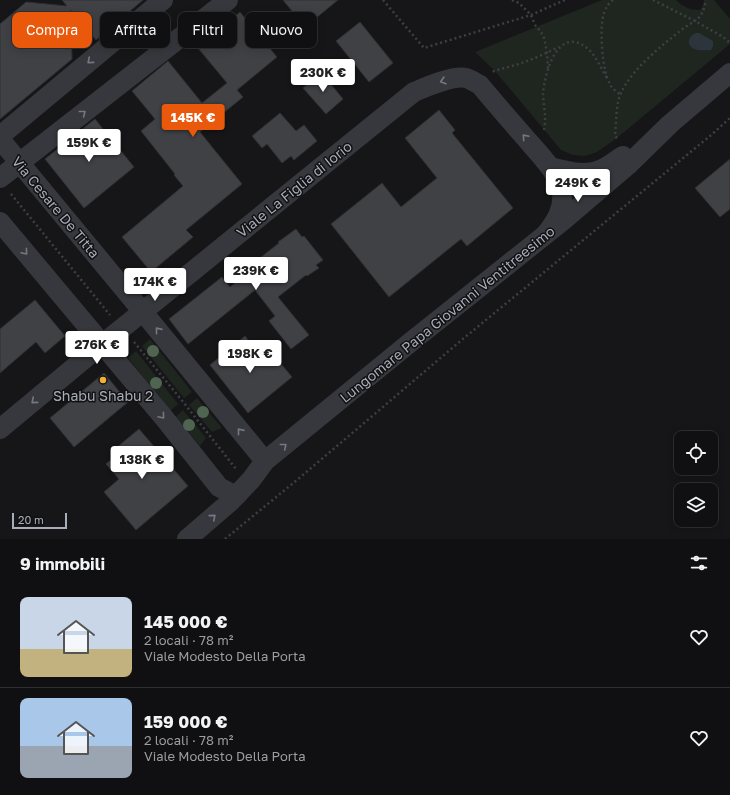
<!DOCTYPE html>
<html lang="it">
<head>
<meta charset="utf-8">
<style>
	:root { --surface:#101012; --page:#1e1e20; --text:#f1f3f6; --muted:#9c9d9f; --line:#303032; --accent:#ea580c }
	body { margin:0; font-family:"Golos Text",sans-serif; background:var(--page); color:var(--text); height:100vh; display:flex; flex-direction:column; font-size:15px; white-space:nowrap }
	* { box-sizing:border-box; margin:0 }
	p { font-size:13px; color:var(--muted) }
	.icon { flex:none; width:22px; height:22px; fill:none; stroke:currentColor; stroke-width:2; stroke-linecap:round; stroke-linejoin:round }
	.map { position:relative; height:539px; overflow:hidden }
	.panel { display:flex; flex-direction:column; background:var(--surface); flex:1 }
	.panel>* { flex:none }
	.top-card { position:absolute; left:12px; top:12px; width:400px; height:36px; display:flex; gap:8px }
	.tools { position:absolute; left:674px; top:431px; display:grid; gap:8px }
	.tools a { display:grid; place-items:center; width:44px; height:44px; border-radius:8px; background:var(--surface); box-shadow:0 2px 10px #0003,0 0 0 1px var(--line); font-size:20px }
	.scale { position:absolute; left:12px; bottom:10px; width:55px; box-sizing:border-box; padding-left:4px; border:2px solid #a8adb8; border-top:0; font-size:11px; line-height:14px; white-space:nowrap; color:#a8adb8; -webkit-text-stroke:3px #111113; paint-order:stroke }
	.price { position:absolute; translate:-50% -34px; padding:0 9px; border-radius:4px; background:#fff; color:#222; font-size:13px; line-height:26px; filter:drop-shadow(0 1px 2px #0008) }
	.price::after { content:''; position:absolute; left:50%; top:24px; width:12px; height:9px; margin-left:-6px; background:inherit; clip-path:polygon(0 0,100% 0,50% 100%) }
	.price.active { background:var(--accent); color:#fff }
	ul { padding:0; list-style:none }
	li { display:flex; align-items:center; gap:12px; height:100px; padding:0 20px }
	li+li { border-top:1px solid var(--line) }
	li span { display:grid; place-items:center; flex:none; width:112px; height:80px; border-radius:8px; color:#555 }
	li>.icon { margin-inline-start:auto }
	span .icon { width:48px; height:48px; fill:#fffc; stroke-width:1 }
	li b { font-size:17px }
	h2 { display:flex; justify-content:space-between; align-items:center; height:48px; padding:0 20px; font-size:17px }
	.chip { padding:0 14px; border-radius:8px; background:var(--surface); box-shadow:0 2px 10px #0003,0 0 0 1px var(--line); font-size:14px; line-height:36px }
	.chip.active { background:var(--accent); color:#fff }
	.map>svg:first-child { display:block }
	.green { fill:#1e261f }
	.water { fill:#2c353c }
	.building { fill:#404145; stroke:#303034 }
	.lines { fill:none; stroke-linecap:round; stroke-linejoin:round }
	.path { stroke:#3d3f44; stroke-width:2.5; stroke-dasharray:2 3; stroke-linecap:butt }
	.minor { stroke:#37383d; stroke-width:20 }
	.tree { fill:#506452 }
	.oneway { stroke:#757881 }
	.poi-dot { fill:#f2b134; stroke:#111113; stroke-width:1.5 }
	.labels { text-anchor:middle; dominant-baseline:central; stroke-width:3; stroke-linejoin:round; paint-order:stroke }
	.street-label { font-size:14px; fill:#a8adb8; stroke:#111113 }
	.poi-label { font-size:14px; fill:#a8adb8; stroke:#111113 }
</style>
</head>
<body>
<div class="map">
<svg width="730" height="539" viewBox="0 0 730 539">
	<rect width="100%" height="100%" fill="#161618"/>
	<!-- green -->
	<g class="green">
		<path d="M602,0H676C683,7 690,10 700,10L703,5L704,0H714L730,19V44L617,138L597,152L585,156L573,155L561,150L495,71L475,52Z"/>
		<polygon points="150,339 192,392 184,398 142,346"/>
		<polygon points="136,351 178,404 170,411 128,358"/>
		<polygon points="197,398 222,428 212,432 189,405"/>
		<polygon points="183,410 206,438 200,446 176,417"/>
	</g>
	<!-- water -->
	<path class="water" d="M696,33H699L713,41V46L711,50C706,50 699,51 694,49C685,44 689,36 696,33Z"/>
	<!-- building -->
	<g class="building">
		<polygon points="62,0 143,0 96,40 71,10 72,59 0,119 0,24 26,2 67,6"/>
		<polygon points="283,0 338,0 305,27"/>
		<polygon points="240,12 277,57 237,90 243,97 200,132 242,184 186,230 193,237 151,272 122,237 183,186 174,175 175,174 141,131 155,119 132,91 168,61 202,103 227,83 198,48"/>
		<polygon points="360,22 393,63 369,82 336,41"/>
		<polygon points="321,72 343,99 326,114 303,88"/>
		<polygon points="439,110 455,130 452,133 513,208 467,246 461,239 389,297 331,224 382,183 401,207 437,178 405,138"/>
		<polygon points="280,113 296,131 304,125 317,141 294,160 291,156 282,163 267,144 262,148 252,136"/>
		<polygon points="95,119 134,167 84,208 45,159"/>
		<polygon points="730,159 730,209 720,217 695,188"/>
		<polygon points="296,229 302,237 304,236 323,260 316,265 319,268 307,276 306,275 278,297 309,335 291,349 269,321 275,316 255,290 188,344 169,319 222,277 230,287 252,269 251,265 279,243 278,242"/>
		<polygon points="35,300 65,336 45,353 36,342 0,373 0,329"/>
		<polygon points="245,336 264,360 272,353 292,377 248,413 210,365"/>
		<polygon points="104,373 128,402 74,447 50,418"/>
		<polygon points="139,429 188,486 136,530 104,492 119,479 106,464 120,452 116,448"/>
	</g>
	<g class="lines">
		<!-- path -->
		<g class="path">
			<polyline points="383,0 424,48 531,15 565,0"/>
			<polyline points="512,0 519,3 531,15 535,25 541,32 544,38 547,52 548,70"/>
			<path d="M613,0C609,3 606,7 604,13C599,26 602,72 610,84C612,89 617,92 621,95"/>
			<polyline points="653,0 695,21 723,37 730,43"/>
			<polyline points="493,72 494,71 519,64 535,58 559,47"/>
			<path d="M544,130C545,126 545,121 545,117C545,109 543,101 543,93C545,72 558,25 587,48C594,53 602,70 607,78"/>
			<path d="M617,138L615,136C616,125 616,113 618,102C624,75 659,48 680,31C695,19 702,22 706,0"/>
			<polyline points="11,194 110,315"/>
			<polyline points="134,342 184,403 236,469"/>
			<polyline points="225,539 297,480 464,338 710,136 730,118"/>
		</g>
		<!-- minor -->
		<g class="minor">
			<polyline points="0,136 163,0"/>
			<polyline points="0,139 143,312 265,461"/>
			<path d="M550,167C567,171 585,177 602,169C609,166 616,160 623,156"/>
			<polyline points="0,178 228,0"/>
			<polyline points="0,222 165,419 219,487 230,493 238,494"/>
			<path d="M0,429L89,355L414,92C426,87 453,75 466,78C470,79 476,83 480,85C494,102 508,118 522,134C535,150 559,172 562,192C564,209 556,221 546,234"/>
			<polyline points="187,539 230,502 251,480 265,461 412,341 565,219 627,166 670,124 730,73"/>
		</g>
	</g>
	<!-- trees -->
	<g class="tree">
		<circle cx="153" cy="351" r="6"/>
		<circle cx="156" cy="383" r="6"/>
		<circle cx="203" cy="412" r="6"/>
		<circle cx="189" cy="425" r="6"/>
	</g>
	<!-- one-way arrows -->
	<defs><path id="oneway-chevron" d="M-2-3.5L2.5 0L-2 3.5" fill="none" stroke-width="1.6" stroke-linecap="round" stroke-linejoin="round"/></defs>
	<g class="oneway">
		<use href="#oneway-chevron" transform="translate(90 61) rotate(140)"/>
		<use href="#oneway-chevron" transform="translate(443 81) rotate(164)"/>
		<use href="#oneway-chevron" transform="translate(83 113) rotate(-38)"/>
		<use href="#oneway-chevron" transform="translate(525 137) rotate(-131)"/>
		<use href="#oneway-chevron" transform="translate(25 252) rotate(50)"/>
		<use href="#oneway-chevron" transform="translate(158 330) rotate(-129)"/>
		<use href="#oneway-chevron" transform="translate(34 401) rotate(140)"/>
		<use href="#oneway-chevron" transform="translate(162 416) rotate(50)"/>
		<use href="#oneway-chevron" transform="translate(240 431) rotate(-129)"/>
		<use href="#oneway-chevron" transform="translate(284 446) rotate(-39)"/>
		<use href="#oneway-chevron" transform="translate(213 517) rotate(-40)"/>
	</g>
	<!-- markers -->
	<circle class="poi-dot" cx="103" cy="380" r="4"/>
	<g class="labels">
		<!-- street labels -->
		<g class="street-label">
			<text transform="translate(294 189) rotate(-39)">Viale La Figlia di Iorio</text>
			<text transform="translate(56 207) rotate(50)">Via Cesare De Titta</text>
			<text transform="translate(447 314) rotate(-39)">Lungomare Papa Giovanni Ventitreesimo</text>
		</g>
		<!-- poi labels -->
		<g class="poi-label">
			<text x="103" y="395">Shabu Shabu 2</text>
		</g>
	</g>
</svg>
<div class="tools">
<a><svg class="icon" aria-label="locate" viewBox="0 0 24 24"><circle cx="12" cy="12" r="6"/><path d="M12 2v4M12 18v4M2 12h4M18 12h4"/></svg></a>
<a><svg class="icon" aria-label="layers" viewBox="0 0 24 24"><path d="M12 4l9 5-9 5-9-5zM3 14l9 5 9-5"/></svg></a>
</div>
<div class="scale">20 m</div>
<b class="price" style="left:323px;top:93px">230K €</b>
<b class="price active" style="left:193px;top:138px">145K €</b>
<b class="price" style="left:89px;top:163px">159K €</b>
<b class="price" style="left:578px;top:203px">249K €</b>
<b class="price" style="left:256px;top:291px">239K €</b>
<b class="price" style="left:155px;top:302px">174K €</b>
<b class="price" style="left:97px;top:365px">276K €</b>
<b class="price" style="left:250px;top:374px">198K €</b>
<b class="price" style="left:142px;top:480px">138K €</b>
<div class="top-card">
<a class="chip active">Compra</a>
<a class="chip">Affitta</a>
<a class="chip">Filtri</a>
<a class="chip">Nuovo</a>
</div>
</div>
<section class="panel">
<h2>9 immobili<svg class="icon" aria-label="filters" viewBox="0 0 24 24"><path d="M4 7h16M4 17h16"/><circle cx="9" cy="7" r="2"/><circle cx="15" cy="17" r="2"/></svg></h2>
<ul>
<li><span style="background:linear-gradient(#c9d6e8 65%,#c2b280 0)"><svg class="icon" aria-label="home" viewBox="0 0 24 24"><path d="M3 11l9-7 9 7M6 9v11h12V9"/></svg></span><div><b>145 000 €</b><p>2 locali · 78 m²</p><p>Viale Modesto Della Porta</p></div><svg class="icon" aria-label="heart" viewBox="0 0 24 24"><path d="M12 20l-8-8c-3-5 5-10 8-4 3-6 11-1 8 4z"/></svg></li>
<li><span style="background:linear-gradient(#a9c7e8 60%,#9aa5b1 0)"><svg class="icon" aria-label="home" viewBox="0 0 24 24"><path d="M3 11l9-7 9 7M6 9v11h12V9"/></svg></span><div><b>159 000 €</b><p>2 locali · 78 m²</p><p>Viale Modesto Della Porta</p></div><svg class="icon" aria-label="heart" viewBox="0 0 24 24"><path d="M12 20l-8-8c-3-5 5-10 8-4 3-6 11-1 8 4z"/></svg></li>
</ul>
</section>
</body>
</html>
